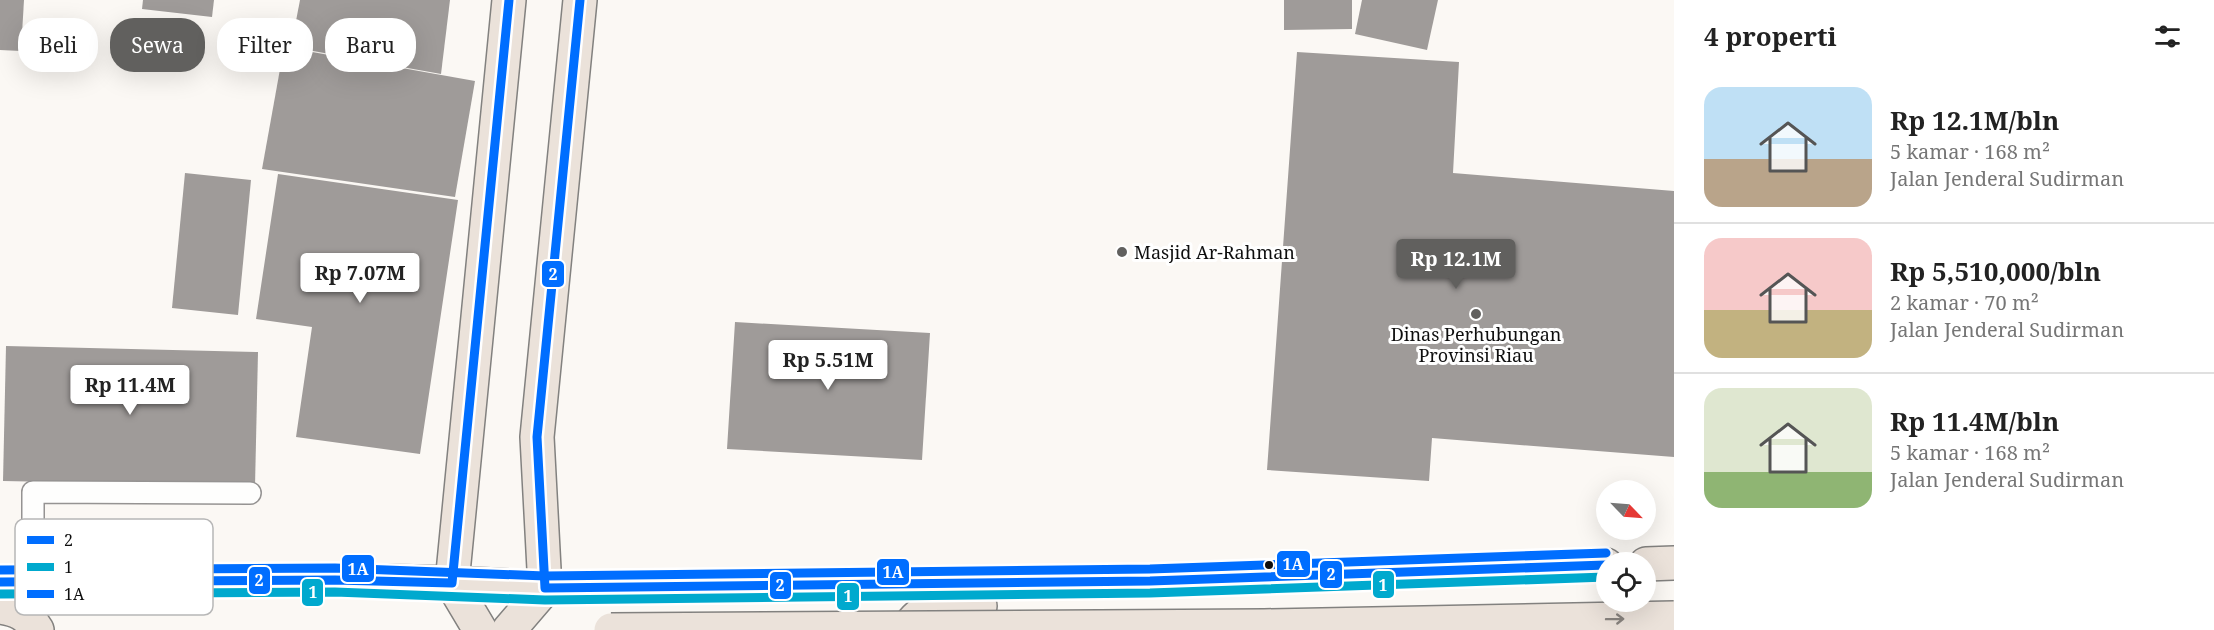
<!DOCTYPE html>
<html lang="id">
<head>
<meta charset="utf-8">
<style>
	:root { --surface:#fff; --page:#f6f6f6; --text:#222; --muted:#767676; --line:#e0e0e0; --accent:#61605e }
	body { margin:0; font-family:"Noto Serif",serif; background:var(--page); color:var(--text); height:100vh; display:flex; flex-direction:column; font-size:22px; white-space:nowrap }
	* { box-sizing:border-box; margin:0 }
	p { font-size:20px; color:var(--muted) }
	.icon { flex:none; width:33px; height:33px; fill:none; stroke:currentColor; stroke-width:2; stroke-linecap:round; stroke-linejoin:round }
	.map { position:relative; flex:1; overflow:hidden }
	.details { display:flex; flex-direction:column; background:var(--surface); width:540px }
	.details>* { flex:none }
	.top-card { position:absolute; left:18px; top:18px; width:570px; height:54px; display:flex; gap:12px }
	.needle { width:39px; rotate:115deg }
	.buttons { position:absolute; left:1596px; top:480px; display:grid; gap:12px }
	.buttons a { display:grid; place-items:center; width:60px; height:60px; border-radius:50%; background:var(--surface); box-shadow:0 6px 24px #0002; font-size:30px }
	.price { position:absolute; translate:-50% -51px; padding:0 14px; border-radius:6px; background:#fff; color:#222; font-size:20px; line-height:39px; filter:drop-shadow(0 2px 3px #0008) }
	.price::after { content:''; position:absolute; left:50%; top:36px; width:18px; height:14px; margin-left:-9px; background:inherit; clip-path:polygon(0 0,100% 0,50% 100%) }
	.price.on { background:var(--accent); color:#fff }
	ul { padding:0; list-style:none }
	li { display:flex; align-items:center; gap:18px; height:150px; padding:0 30px }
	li+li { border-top:2px solid var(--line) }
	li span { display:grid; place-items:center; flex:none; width:168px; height:120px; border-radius:18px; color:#555 }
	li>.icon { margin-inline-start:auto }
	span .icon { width:72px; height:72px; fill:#fffc; stroke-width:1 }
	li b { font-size:26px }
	h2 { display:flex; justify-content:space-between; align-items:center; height:72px; padding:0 30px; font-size:26px }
	.chip { padding:0 21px; border-radius:24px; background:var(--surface); box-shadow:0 6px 24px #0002; font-size:21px; line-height:54px }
	.chip.on { background:var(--accent); color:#fff }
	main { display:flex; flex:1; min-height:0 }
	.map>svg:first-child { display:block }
	.building { fill:#9f9b99 }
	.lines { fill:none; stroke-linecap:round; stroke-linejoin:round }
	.service-casing { stroke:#959392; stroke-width:24 }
	.primary-casing { stroke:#82817f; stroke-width:36 }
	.service { stroke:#fefefd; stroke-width:21 }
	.primary { stroke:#ebe2da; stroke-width:33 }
	.primary-bridge-casing { stroke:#82817f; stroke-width:36; stroke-linecap:butt }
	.primary-bridge { stroke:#ebe2da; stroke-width:33 }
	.bus-1-casing { stroke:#fff; stroke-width:14 }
	.bus-2-casing { stroke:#fff; stroke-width:14 }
	.bus-3-casing { stroke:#fff; stroke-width:14 }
	.bus-1 { stroke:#006eff; stroke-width:9 }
	.bus-2 { stroke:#00a9ce; stroke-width:9 }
	.bus-3 { stroke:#006eff; stroke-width:9 }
	.oneway { stroke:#88837e }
	.poi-dot { fill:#61605e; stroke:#fff; stroke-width:2 }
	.bus-dot { fill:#0e0e0e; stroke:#fff; stroke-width:2 }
	.labels { text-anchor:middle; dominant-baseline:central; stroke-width:6; stroke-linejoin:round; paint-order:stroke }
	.poi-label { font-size:18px; fill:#0e0e0e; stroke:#fff; text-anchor:start }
	.key { fill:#fff; stroke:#b7b7b7; stroke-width:1.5 }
	.key-label { font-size:16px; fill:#0e0e0e }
	.line-badge { stroke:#fff; stroke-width:2 }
	.badge-label { font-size:16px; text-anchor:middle; font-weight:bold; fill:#fff }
</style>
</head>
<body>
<main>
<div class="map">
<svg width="1674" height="630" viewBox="0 0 1674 630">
	<rect width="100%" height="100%" fill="#fbf8f4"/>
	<!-- building -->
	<g class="building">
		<polygon points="0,0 24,0 21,51 0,50"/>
		<polygon points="143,0 214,0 212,17 142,9"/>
		<polygon points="300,0 450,0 441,74 291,47"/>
		<polygon points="1284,0 1352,0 1352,29 1284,30"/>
		<polygon points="1362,0 1438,0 1427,50 1355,34"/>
		<polygon points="284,47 475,81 455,197 262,169"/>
		<polygon points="1297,52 1459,62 1453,173 1674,191 1674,457 1432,438 1429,481 1267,470"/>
		<polygon points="185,173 251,180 238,315 172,308"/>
		<polygon points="278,174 458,200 420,454 296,437 312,327 256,319"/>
		<polygon points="735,322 930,333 922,460 727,449"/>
		<polygon points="6,346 258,352 255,486 3,481"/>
	</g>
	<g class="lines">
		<!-- service casing -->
		<g class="service-casing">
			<polyline id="service" points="33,582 33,492 250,493"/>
		</g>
		<!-- primary casing -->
		<g class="primary-casing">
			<g id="primary">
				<polyline points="1646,564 1674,563"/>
				<polyline points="0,582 335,580 452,583 545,588 996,583 1150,581 1606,565"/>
				<polyline points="452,583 509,0"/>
				<polyline points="452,583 480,630"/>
				<polyline points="545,588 537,437 580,0"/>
				<path d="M0,607C17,609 28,615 37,630"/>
				<polyline points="509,630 545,588"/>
				<path d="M907,630C925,600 949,606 980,606"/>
			</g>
		</g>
		<!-- service -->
		<use href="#service" class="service"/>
		<!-- primary -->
		<use href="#primary" class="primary"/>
		<!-- primary-bridge casing -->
		<g class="primary-bridge-casing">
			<polyline id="primary-bridge" points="611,630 1264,626 1674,618"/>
		</g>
		<!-- primary-bridge -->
		<use href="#primary-bridge" class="primary-bridge"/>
		<!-- bus-1 casing -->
		<g class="bus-1-casing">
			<g id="bus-1">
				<polyline points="580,0 537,437 545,588 1150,581 1606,565"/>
				<polyline points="0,582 335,580 452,583 509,0"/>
			</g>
		</g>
		<!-- bus-2 casing -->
		<g class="bus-2-casing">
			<polyline id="bus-2" points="0,594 335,592 545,600 1150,593 1606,577"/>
		</g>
		<!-- bus-3 casing -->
		<g class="bus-3-casing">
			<polyline id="bus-3" points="0,570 335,568 545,576 1150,569 1606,553"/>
		</g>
		<!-- bus-1 -->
		<use href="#bus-1" class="bus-1"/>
		<!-- bus-2 -->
		<use href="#bus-2" class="bus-2"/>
		<!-- bus-3 -->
		<use href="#bus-3" class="bus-3"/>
	</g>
	<!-- one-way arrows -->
	<defs><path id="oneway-shaft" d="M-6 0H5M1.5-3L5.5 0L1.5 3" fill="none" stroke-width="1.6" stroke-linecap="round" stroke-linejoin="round" transform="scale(1.5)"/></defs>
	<use class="oneway" href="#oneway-shaft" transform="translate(1615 619) rotate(-1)"/>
	<!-- markers -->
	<g class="poi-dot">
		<circle cx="1122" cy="252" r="6"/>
		<circle cx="1476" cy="314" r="6"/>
	</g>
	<circle class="bus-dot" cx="1269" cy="565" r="5"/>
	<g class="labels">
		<!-- poi labels -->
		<g class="poi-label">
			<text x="1134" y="252">Masjid Ar-Rahman</text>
			<text x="1476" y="334" text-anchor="middle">Dinas Perhubungan<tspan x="1476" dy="21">Provinsi Riau</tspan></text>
		</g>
	</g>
	<!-- legend -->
	<rect x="15" y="519" width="198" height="96" rx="9" class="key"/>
	<rect x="27" y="536" width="27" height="8" fill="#006eff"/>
	<rect x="27" y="563" width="27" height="8" fill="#00a9ce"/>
	<rect x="27" y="590" width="27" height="8" fill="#006eff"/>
	<g class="key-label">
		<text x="64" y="546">2</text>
		<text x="64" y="573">1</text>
		<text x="64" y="600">1A</text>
	</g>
	<g class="line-badge">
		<rect x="541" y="260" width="24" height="28" rx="6" fill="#006eff"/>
		<rect x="1276" y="550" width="35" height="28" rx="6" fill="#006eff"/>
		<rect x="341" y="554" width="34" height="29" rx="6" fill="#006eff"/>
		<rect x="876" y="558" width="34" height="28" rx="6" fill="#006eff"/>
		<rect x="1319" y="560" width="24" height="29" rx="6" fill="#006eff"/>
		<rect x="248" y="566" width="23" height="29" rx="6" fill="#006eff"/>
		<rect x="1372" y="570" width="23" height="29" rx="6" fill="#00a9ce"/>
		<rect x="769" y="571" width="23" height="29" rx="6" fill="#006eff"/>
		<rect x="301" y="578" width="23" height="29" rx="6" fill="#00a9ce"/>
		<rect x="836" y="582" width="24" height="29" rx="6" fill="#00a9ce"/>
	</g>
	<g class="badge-label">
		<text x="553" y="280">2</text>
		<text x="1293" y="570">1A</text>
		<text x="358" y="575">1A</text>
		<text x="893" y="578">1A</text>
		<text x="1331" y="580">2</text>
		<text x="259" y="586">2</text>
		<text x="1383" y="591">1</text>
		<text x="780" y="591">2</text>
		<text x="313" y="598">1</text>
		<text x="848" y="602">1</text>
	</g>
</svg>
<div class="buttons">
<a><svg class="needle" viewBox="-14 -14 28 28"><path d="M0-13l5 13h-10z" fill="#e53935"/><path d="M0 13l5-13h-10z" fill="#767676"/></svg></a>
<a><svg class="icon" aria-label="locate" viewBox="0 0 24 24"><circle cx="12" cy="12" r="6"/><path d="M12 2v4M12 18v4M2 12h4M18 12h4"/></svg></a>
</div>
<b class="price on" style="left:1456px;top:290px">Rp 12.1M</b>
<b class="price" style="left:360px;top:304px">Rp 7.07M</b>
<b class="price" style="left:828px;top:391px">Rp 5.51M</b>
<b class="price" style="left:130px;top:416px">Rp 11.4M</b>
<div class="top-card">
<a class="chip">Beli</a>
<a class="chip on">Sewa</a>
<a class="chip">Filter</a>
<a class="chip">Baru</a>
</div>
</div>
<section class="details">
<h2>4 properti<svg class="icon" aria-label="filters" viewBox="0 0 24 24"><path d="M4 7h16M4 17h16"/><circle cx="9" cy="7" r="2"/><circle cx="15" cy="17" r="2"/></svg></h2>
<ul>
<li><span style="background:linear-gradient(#bfe0f5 60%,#b9a48a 0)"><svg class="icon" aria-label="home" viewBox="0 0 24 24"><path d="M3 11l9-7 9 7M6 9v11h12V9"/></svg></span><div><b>Rp 12.1M/bln</b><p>5 kamar · 168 m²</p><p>Jalan Jenderal Sudirman</p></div></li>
<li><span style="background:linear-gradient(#f6c9c9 60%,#c2b280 0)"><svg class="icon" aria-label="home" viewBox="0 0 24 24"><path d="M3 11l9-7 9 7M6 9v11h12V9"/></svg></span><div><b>Rp 5,510,000/bln</b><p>2 kamar · 70 m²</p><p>Jalan Jenderal Sudirman</p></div></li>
<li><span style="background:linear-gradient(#dfe7d0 70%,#8fb573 0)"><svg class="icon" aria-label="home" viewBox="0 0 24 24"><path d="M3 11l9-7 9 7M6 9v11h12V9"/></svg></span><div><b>Rp 11.4M/bln</b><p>5 kamar · 168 m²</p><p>Jalan Jenderal Sudirman</p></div></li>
</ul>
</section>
</main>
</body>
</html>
